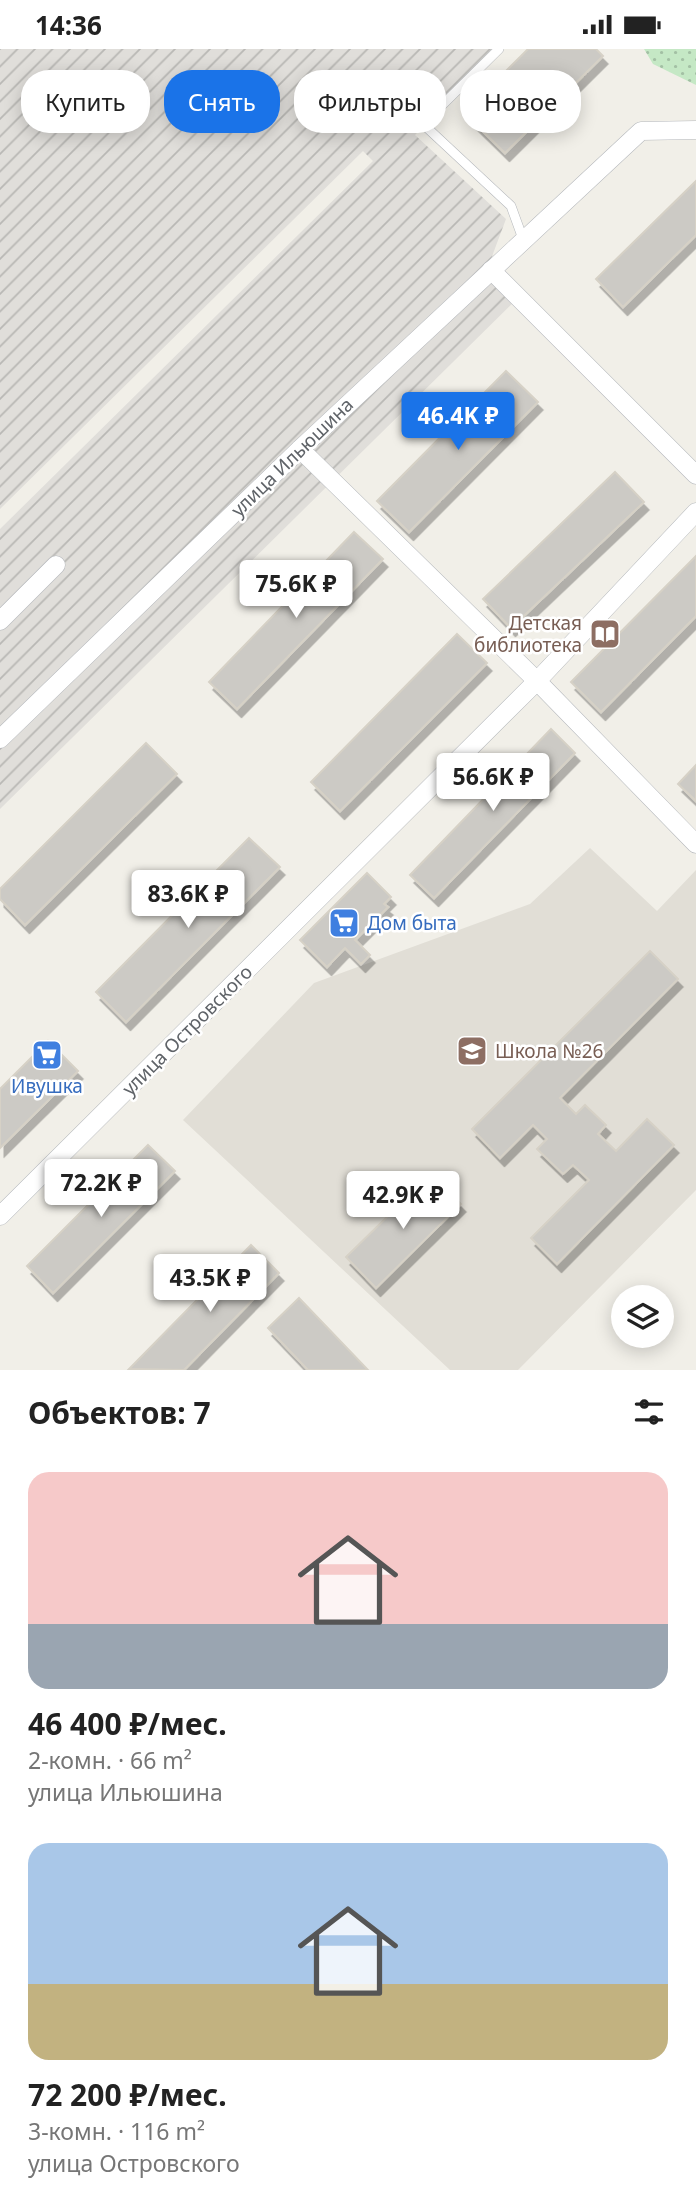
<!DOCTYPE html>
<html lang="ru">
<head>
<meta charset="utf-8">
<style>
	:root { --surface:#fff; --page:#f6f6f6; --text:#222; --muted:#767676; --accent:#1a73e8 }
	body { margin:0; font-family:"Noto Sans",sans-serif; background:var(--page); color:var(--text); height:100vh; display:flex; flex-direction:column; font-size:26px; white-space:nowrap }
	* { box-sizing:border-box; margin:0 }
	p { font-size:23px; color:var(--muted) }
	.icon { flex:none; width:38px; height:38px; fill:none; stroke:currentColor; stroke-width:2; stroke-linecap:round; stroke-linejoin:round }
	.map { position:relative; height:1321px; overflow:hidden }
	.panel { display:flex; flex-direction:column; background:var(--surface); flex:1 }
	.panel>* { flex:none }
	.hud { position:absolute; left:21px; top:21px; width:654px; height:63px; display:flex; gap:14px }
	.buttons { position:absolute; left:611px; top:1236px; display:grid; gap:14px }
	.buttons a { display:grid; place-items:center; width:63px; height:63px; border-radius:50%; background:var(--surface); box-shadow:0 4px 18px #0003; font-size:35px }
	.price { position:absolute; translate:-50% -60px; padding:0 16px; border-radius:7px; background:#fff; color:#222; font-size:23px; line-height:46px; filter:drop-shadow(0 2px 4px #0008) }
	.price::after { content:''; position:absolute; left:50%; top:42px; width:21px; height:16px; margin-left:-10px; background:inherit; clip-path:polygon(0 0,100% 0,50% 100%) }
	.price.selected { background:var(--accent); color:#fff }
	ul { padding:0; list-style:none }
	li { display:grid; align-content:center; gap:14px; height:371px; padding:0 28px }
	li span { display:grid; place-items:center; height:217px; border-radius:21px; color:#555 }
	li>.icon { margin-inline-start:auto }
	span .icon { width:126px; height:126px; fill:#fffc; stroke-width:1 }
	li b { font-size:30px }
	h2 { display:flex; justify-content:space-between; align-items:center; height:84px; padding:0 28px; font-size:30px }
	.tag { padding:0 24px; border-radius:28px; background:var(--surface); box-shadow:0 4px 18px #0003; font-size:24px; line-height:63px }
	.tag.selected { background:var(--accent); color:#fff }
	.status { display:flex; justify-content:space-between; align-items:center; height:49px; padding:0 35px; background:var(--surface); direction:ltr }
	.status svg { height:19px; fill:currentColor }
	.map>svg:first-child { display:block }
	.industrial { fill:url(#industrial-furrows) }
	.education { fill:#e1ded6 }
	.green { fill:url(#green-dots) }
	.building { fill:#cccac5; stroke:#d6d1c6; stroke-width:2; filter:url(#shadow) }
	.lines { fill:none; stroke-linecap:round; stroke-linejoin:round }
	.service-casing { stroke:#b5b8bc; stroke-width:10 }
	.minor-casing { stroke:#b5b8bc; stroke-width:19 }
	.service { stroke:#fff; stroke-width:9 }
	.minor { stroke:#fff; stroke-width:18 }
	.labels { text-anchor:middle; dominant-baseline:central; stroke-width:5; stroke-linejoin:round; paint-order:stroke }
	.street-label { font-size:19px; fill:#5f6368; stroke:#fff }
	.education-label { font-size:19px; fill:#785e54; stroke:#fff; text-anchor:end }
	.shop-label { font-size:19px; fill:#366cbe; stroke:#fff; text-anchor:start }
</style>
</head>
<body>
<div class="status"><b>14:36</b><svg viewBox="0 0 49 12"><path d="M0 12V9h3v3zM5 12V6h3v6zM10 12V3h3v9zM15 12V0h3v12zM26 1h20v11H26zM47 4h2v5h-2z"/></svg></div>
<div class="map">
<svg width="696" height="1321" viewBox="0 0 696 1321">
	<defs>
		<pattern id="industrial-furrows" width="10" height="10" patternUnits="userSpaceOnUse" patternTransform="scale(1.75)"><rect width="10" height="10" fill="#e0deda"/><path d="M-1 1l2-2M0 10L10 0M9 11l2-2" fill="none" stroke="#b9b8b5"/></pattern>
		<pattern id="green-dots" width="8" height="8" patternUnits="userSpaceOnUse" patternTransform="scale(1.75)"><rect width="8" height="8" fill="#c5e8c5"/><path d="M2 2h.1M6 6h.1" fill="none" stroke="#a3c0a4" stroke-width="1.8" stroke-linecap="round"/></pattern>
		<filter id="shadow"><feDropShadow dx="4.5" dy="8" stdDeviation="0" flood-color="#0004"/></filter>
	</defs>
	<rect width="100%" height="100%" fill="#f1efe8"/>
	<!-- industrial -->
	<polygon class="industrial" points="0,0 499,0 415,86 506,170 488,218 521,246 0,760 0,480 373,112 363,102 0,460"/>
	<!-- education -->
	<polygon class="education" points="590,799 657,862 696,821 696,1141 518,1321 450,1321 183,1071 314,934 530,855"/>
	<!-- green -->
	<polygon class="green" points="644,0 696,0 696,36 653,15"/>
	<!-- building -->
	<g class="building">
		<polygon points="528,0 596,0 603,7 505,104 464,64"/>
		<polygon points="696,132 696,186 623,258 596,230"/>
		<polygon points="506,322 538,353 409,483 377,452"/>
		<polygon points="615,423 644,453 511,579 483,550"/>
		<polygon points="354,483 383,510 237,660 209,633"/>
		<polygon points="696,507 696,567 601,663 571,633"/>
		<polygon points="457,585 487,614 340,762 311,733"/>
		<polygon points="551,680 575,704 434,849 410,826"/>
		<polygon points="146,694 177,725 25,876 0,850 0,840"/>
		<polygon points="696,716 696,752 678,735"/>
		<polygon points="249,789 280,818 126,973 96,943"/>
		<polygon points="367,824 391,848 384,855 388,858 355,891 370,906 361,915 345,899 327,918 300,891"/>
		<polygon points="650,902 678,930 560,1049 576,1065 585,1056 606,1076 598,1085 616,1102 647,1070 674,1096 557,1215 531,1189 589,1131 573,1116 563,1125 537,1100 547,1090 533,1076 500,1109 472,1080"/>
		<polygon points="48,992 78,1022 0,1099 0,1040"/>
		<polygon points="148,1096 175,1122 53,1244 27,1217"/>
		<polygon points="431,1125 461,1155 376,1239 346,1208"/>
		<polygon points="251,1196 279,1224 184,1321 129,1320"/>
		<polygon points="299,1249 368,1321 308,1321 268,1279"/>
	</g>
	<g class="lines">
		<!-- service casing -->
		<g class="service-casing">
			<polyline id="service" points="499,0 423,75 511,157 523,190"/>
		</g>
		<!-- minor casing -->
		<g class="minor-casing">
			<g id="minor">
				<polyline points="491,221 696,426"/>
				<polyline points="300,400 537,632 696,795"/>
				<polyline points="0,572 56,516"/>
				<polyline points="0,690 300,400 641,82 696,81"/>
				<polyline points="0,1167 537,632 696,463"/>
			</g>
		</g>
		<!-- service -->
		<use href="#service" class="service"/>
		<!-- minor -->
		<use href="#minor" class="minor"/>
	</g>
	<!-- icons -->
	<defs>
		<g id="library-square" transform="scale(1.575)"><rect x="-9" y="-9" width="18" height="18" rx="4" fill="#8d6e63" stroke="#fff"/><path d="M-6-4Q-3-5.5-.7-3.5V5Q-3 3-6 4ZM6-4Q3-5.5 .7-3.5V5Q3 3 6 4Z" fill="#fff"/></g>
		<g id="supermarket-square" transform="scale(1.575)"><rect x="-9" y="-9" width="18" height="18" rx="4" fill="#3f7fe0" stroke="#fff"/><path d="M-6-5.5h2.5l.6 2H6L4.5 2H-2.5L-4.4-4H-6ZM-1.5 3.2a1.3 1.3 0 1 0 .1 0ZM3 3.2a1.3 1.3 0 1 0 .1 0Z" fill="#fff"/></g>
		<g id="school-square" transform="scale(1.575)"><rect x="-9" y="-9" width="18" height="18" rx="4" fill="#8d6e63" stroke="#fff"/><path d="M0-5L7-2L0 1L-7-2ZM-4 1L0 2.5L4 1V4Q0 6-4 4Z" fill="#fff"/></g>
	</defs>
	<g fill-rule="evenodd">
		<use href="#library-square" x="605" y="585"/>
		<use href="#supermarket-square" x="344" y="874"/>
		<use href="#school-square" x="472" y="1002"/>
		<use href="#supermarket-square" x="47" y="1006"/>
	</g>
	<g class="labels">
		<!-- street labels -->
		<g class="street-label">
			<text transform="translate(292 408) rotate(-44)">улица Ильюшина</text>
			<text transform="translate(187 981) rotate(-45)">улица Островского</text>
		</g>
		<!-- education labels -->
		<g class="education-label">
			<text x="582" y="574">Детская<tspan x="582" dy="22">библиотека</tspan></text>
			<text x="495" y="1002" text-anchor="start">Школа №26</text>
		</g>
		<!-- shop labels -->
		<g class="shop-label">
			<text x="367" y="874">Дом быта</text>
			<text x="47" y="1037" text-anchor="middle">Ивушка</text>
		</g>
	</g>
</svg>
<div class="buttons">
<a><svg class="icon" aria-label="layers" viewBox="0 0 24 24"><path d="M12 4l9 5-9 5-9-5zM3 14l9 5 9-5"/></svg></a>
</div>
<b class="price selected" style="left:458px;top:403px">46.4K ₽</b>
<b class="price" style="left:296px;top:571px">75.6K ₽</b>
<b class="price" style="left:493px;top:764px">56.6K ₽</b>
<b class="price" style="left:188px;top:881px">83.6K ₽</b>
<b class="price" style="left:101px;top:1170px">72.2K ₽</b>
<b class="price" style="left:403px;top:1182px">42.9K ₽</b>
<b class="price" style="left:210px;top:1265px">43.5K ₽</b>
<div class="hud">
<a class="tag">Купить</a>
<a class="tag selected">Снять</a>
<a class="tag">Фильтры</a>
<a class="tag">Новое</a>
</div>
</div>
<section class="panel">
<h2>Объектов: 7<svg class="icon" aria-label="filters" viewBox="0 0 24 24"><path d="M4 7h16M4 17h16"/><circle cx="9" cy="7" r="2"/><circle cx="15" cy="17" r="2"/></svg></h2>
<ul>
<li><span style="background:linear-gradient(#f6c9c9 70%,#9aa5b1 0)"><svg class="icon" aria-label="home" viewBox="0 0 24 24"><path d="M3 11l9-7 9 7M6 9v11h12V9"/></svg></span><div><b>46 400 ₽/мес.</b><p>2-комн. · 66 m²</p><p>улица Ильюшина</p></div></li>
<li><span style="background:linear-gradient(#a9c7e8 65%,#c2b280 0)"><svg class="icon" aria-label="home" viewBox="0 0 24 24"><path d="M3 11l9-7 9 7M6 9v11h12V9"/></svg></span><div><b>72 200 ₽/мес.</b><p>3-комн. · 116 m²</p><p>улица Островского</p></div></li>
</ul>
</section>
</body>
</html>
